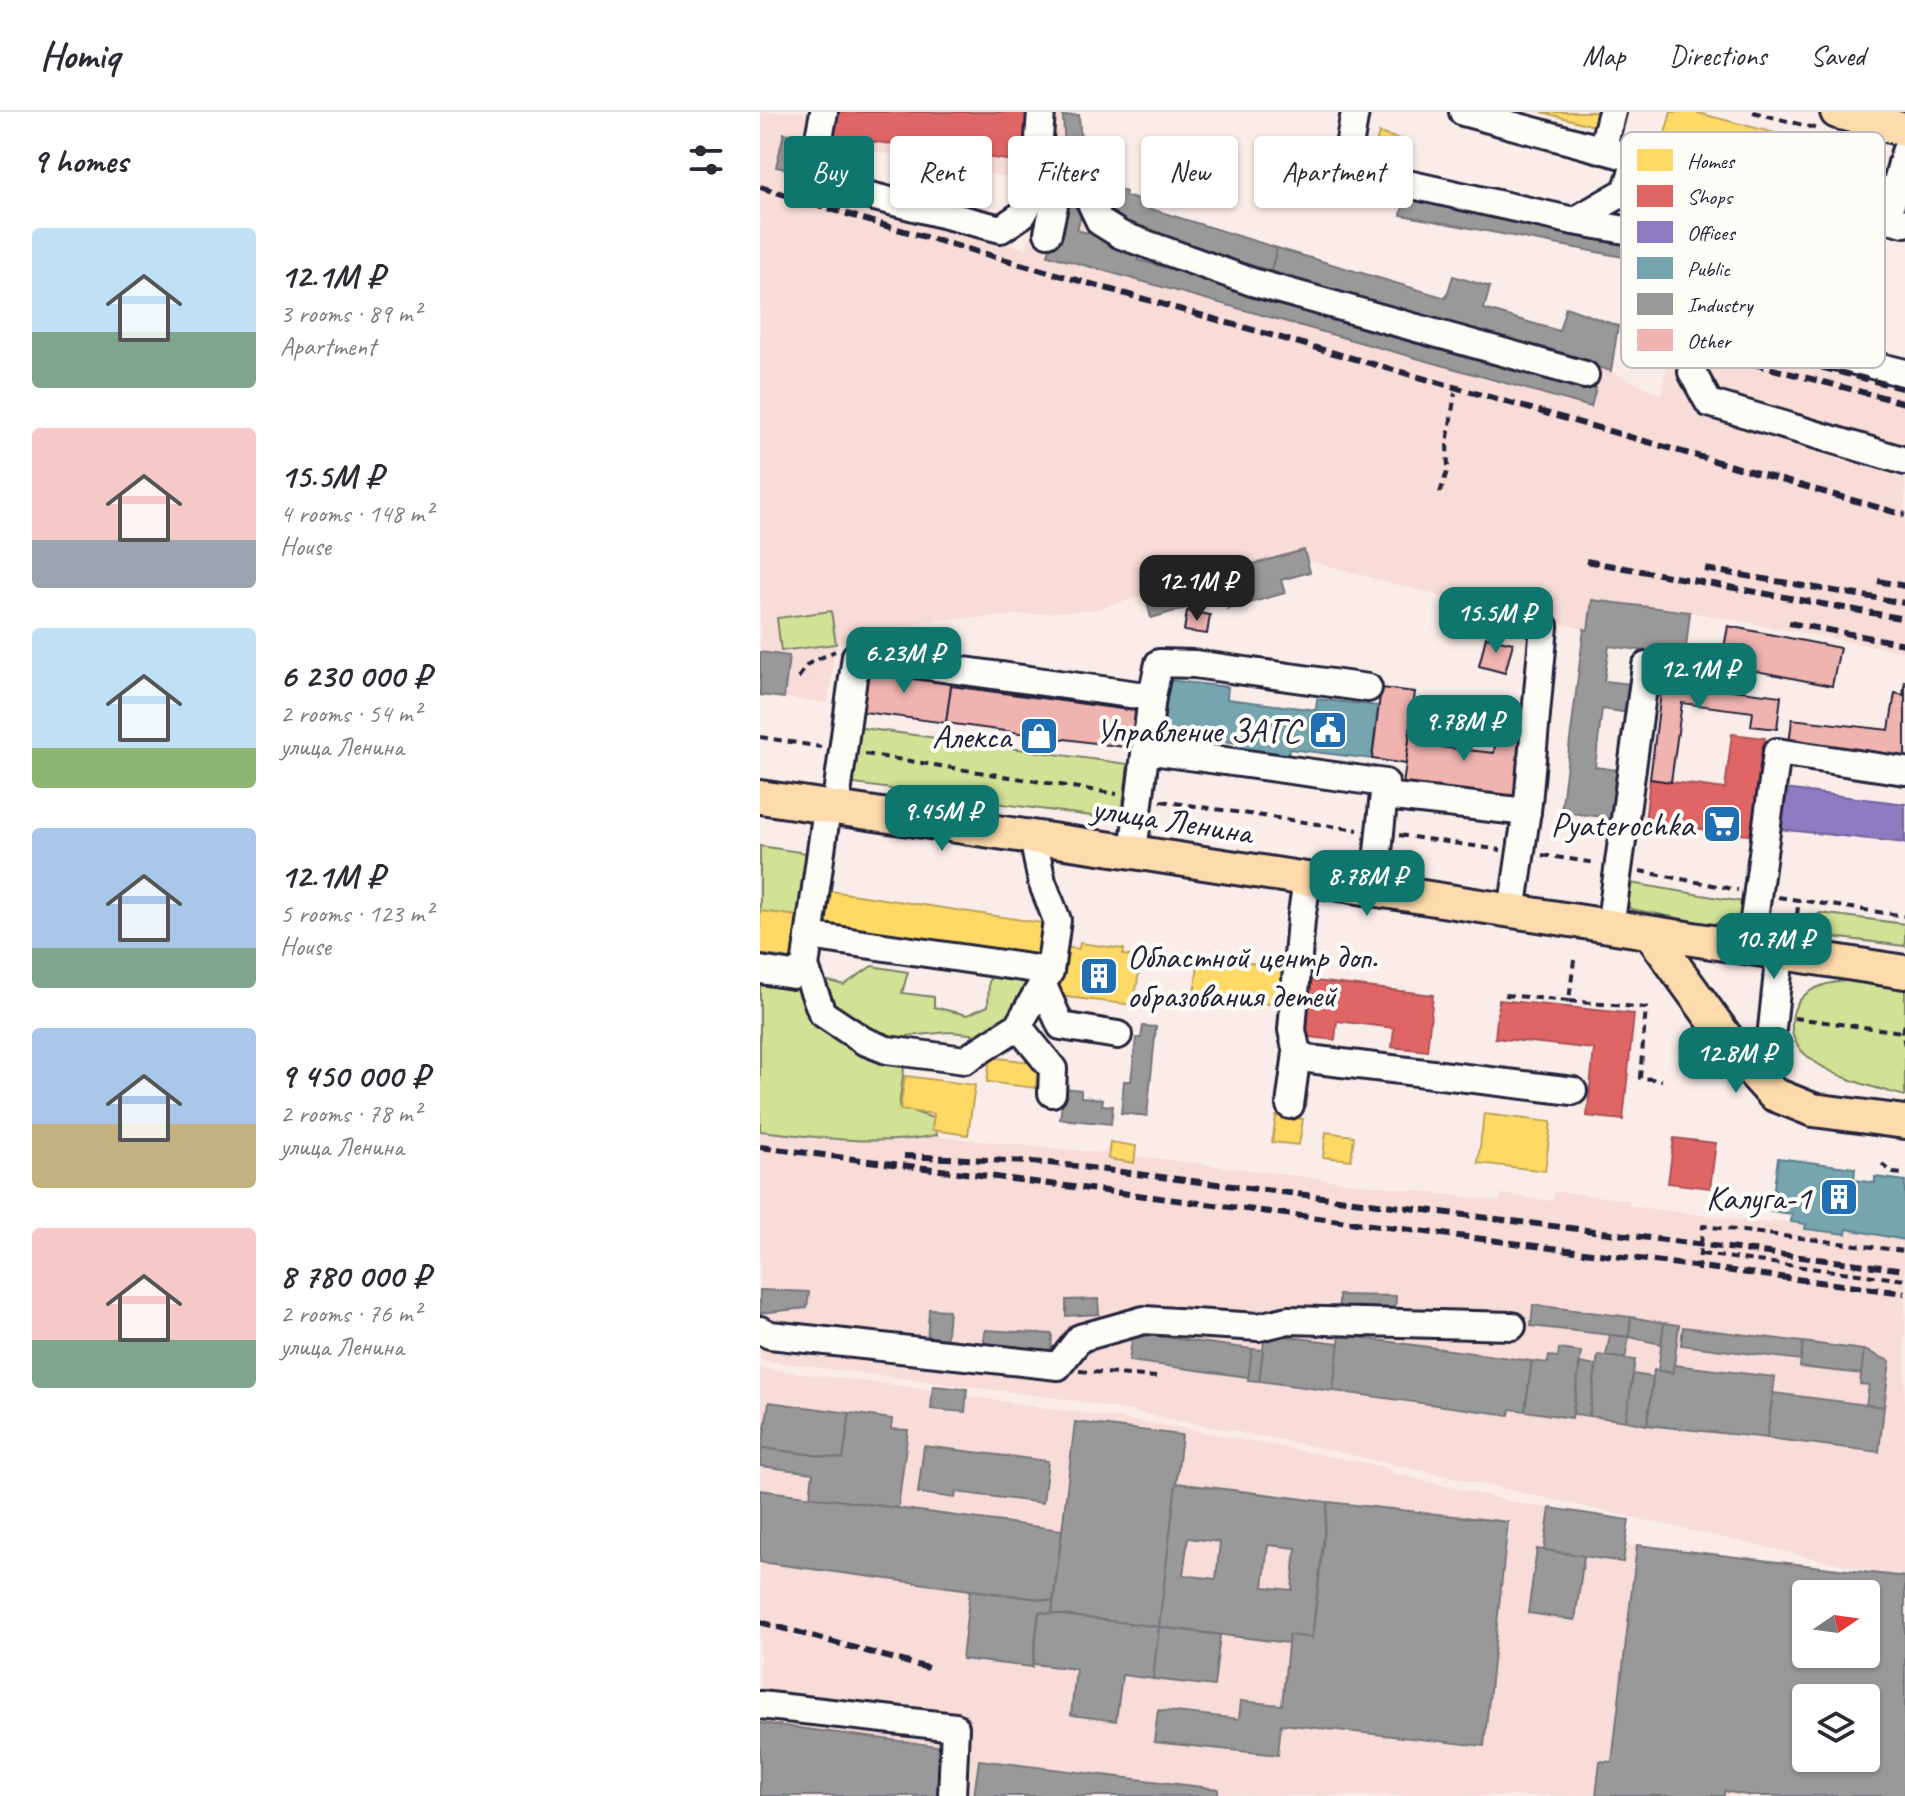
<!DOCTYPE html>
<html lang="en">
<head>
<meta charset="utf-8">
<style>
	:root { --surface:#fff; --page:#f7f7f7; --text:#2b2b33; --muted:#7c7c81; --line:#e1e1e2; --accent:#0f766e }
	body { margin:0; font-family:Caveat,sans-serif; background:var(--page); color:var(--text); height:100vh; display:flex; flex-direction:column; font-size:30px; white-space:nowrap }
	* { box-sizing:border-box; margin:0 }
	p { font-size:26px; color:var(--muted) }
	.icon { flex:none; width:44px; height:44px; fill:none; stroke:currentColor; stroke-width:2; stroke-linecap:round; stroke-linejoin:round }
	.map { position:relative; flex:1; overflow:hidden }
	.details { display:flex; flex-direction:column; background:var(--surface); width:760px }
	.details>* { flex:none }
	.guide { position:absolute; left:24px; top:24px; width:760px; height:72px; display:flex; gap:16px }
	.needle { width:52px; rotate:77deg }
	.controls { position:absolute; left:1032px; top:1468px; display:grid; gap:16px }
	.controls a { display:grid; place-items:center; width:88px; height:88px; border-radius:8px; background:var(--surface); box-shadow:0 2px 6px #0004; font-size:40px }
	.price { position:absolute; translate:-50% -68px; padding:0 18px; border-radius:16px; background:var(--accent); color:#fff; font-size:26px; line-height:52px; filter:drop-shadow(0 2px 4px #0008) }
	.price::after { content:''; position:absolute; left:50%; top:48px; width:24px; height:18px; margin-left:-12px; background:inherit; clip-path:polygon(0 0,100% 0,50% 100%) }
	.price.selected { background:#222; color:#fff }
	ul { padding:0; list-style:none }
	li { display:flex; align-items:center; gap:24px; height:200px; padding:0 32px }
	li span { display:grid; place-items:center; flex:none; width:224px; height:160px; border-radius:8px; color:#555 }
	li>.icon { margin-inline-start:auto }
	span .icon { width:96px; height:96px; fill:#fffc; stroke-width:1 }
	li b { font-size:34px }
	h2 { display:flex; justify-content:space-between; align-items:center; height:96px; padding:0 32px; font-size:34px }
	.pill { padding:0 28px; border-radius:8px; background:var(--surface); box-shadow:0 2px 6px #0004; font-size:28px; line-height:72px }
	.pill.selected { background:var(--accent); color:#fff }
	header { display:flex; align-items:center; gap:48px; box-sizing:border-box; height:112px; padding:0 40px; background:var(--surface); border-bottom:2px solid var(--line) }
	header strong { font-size:38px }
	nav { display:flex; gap:44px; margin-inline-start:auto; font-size:28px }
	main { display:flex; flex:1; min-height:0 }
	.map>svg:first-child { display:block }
	.built { fill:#f7dcd8; fill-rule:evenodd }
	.green { fill:#d1e195; stroke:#7a8268; stroke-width:2 }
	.homes { fill:#ffd966; stroke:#bda259; stroke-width:2 }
	.shops { fill:#e06666; stroke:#a75259; stroke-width:2 }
	.offices { fill:#8e7cc3; stroke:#6e619a; stroke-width:2 }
	.public { fill:#76a5af; stroke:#5d7e8c; stroke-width:2 }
	.industry { fill:#999; stroke:#75757d; stroke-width:2; fill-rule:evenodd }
	.building { fill:#efb3b0; stroke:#22223b; stroke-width:2 }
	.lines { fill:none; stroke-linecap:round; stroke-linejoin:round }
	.minor-casing { stroke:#22223b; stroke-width:32 }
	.major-casing { stroke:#22223b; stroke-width:38 }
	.path { stroke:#22223b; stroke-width:4; stroke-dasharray:8 6; stroke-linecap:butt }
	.minor { stroke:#fdfcf7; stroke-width:26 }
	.major { stroke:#fedbac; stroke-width:32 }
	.rail { stroke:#22223b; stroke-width:6; stroke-dasharray:12 6; stroke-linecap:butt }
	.labels { text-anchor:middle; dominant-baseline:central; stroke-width:8; stroke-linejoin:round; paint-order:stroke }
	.poi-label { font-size:34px; fill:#22223b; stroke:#fdfcf7; text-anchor:end }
	.street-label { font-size:34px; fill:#22223b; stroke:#fdfcf7 }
	.key { fill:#fdfcf7; stroke:#bbbbbf; stroke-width:2 }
	.key-label { font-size:22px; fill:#22223b }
</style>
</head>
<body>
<header>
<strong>Homiq</strong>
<nav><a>Map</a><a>Directions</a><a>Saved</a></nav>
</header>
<main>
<section class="details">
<h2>9 homes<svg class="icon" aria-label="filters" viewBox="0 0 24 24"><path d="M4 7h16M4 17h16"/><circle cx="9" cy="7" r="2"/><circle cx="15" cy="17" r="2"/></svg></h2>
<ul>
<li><span style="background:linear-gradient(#bfe0f5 65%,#7fa58c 0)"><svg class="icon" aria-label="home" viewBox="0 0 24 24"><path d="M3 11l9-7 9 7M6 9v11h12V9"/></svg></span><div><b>12.1M ₽</b><p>3 rooms · 89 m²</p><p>Apartment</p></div></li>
<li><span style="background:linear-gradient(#f6c9c9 70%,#9aa5b1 0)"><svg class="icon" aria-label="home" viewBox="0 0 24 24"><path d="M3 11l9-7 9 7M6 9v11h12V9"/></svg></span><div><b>15.5M ₽</b><p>4 rooms · 148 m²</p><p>House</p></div></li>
<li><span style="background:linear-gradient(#bfe0f5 75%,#8fb573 0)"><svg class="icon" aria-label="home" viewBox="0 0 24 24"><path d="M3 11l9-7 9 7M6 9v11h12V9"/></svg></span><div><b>6 230 000 ₽</b><p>2 rooms · 54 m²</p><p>улица Ленина</p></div></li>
<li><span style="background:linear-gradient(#a9c7e8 75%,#7fa58c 0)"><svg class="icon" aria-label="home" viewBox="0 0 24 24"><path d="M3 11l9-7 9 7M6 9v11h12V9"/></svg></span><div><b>12.1M ₽</b><p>5 rooms · 123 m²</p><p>House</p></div></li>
<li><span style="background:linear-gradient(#a9c7e8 60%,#c2b280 0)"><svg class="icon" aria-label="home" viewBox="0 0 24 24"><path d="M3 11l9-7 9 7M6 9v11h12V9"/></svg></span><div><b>9 450 000 ₽</b><p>2 rooms · 78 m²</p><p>улица Ленина</p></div></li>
<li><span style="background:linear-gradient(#f6c9c9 70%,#7fa58c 0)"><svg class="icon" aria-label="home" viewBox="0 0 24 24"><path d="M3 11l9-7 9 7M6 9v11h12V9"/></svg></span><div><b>8 780 000 ₽</b><p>2 rooms · 76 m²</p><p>улица Ленина</p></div></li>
</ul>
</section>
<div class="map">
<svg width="1145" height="1684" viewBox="0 0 1145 1684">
	<rect width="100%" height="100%" fill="#faede9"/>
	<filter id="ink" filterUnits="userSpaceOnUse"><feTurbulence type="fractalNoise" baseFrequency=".0125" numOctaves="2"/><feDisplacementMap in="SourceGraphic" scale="16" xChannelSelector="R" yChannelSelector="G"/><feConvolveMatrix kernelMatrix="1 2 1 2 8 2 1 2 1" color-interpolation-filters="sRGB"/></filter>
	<g filter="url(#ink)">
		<!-- built -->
		<g class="built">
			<path d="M0,0H302L303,4L319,3L337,67L366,80L365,84L379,88L378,93L686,185L693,164L730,175L724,197L799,219L806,195L858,214L851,259L901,283L920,192L1145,249V540L930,500L833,488L828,518L824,517L664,480L547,448L543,438L334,498L168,509L76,532L68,591L0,583ZM50,27L267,69L287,98L275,101L267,137L81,85L38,72Z"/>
			<path d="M0,1007L393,1046L739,1089L741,1082L793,1089L795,1079L869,1088V1094L1009,1111L1010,1108L1046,1112V1117L1086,1122L1087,1117L1145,1128V1684H0V1256L172,1278L173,1274L207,1277V1284L428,1317L625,1355L633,1361L756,1391L869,1408L866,1432L1126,1462L556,1335L312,1288L0,1248ZM1046,1482H1106V1542H1046ZM1046,1586H1106V1646H1046Z"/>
		</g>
		<!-- green -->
		<g class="green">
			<polygon points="71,499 76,532 21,539 17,506"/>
			<polygon points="95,615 368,652 361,708 87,671"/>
			<polygon points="0,734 53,742 44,805 0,799"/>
			<polygon points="865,770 983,790 979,809 965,815 871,797 863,787"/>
			<polygon points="1060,801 1145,812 1145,834 1049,822 1049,808"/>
			<path d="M112,854L148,860L142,881L174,885V895L207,903L228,894L229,868L240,857L266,872L259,896L244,914L219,923L190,920L148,924L139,995L173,1006L177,1023C118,1035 59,1025 0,1019V858L45,863L84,873Z"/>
			<path d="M1104,868L1145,873V984C1113,975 1073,966 1047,944C1037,936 1031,924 1032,911C1033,874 1074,868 1104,868Z"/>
		</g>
		<!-- homes -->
		<g class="homes">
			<polygon points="782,0 837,0 834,14"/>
			<polygon points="911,0 934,0 1120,48 1111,83 903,29"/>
			<polygon points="619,21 642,28 637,46 614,40"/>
			<polygon points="64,778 289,812 284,846 59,812"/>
			<polygon points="0,799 44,805 38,848 0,842"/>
			<polygon points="320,831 364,837 363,843 381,845 374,893 298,884 304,835 319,837"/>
			<polygon points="439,845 522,855 518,893 434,883"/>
			<polygon points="230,945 278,951 276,976 227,970"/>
			<polygon points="145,964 215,973 208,1023 172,1018 174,1002 140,998"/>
			<polygon points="724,1002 791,1010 785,1059 718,1051"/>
			<polygon points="516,1004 543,1007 539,1033 512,1030"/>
			<polygon points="566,1020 594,1024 591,1048 563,1045"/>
			<polygon points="350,1030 376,1034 374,1051 348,1047"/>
		</g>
		<!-- shops -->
		<g class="shops">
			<polygon points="76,0 270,0 263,50 72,24"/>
			<polygon points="972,622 1005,626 995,724 885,710 890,667 965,677"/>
			<polygon points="547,868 673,883 667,939 632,935 634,916 577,909 575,928 541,924"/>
			<polygon points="739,888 874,902 863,1008 827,1004 834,937 735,926"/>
			<polygon points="914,1026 956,1031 950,1076 908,1071"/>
		</g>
		<!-- offices -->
		<polygon class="offices" points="1024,677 1145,692 1145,731 1019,717"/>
		<!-- public -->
		<g class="public">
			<polygon points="406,568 468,575 467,587 556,598 557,587 618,594 612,647 529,637 528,646 476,639 478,631 399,621"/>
			<polygon points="1018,1046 1095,1056 1094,1068 1115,1071 1115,1065 1145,1069 1145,1128 1087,1117 1086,1122 1045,1117 1046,1112 1031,1110 1032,1102 1011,1099"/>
		</g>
		<!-- industry -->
		<g class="industry">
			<polygon points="319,3 322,53 306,54 303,4"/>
			<polygon points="24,21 43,25 36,59 16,55"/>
			<polygon points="337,67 366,80 365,84 379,88 378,93 517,136 511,159 370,116 372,112 358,108 360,104 343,99 333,80"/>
			<polygon points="305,82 325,88 317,118 381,136 378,148 836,276 831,295 288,143"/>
			<polygon points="645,84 905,133 1013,168 1008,187 900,152 641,103"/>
			<polygon points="517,136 686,186 693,164 730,175 724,197 799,219 806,195 858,214 851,259 511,159"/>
			<polygon points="544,438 550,460 521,468 525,481 468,497 464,485 391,506 385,482"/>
			<polygon points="832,488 930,500 925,544 849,534 844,569 880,573 877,602 842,597 835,655 866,659 860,707 801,700 824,517 828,518"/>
			<polygon points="0,540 29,544 24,586 0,583"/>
			<polygon points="383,914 396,915 387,1004 361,1001 364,969 371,969 376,926 381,926"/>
			<polygon points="304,976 321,978 321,985 343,987 342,993 353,994 351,1012 300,1007"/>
			<polygon points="0,1178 49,1180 47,1196 0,1201"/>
			<polygon points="579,1183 636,1184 635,1203 579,1201"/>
			<polygon points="338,1187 339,1202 306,1204 306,1188"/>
			<polygon points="773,1193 871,1205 869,1225 771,1214"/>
			<polygon points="169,1197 189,1198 186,1234 167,1232"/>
			<polygon points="871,1205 904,1211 901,1232 869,1225"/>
			<polygon points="904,1211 919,1213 913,1261 898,1259"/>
			<polygon points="923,1215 1043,1230 1041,1248 921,1233"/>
			<polygon points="225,1218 292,1222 291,1243 223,1239"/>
			<polygon points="373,1221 492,1237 489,1265 369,1249"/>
			<polygon points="505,1222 579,1231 573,1279 499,1269"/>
			<polygon points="580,1223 772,1249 765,1299 750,1297 749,1303 573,1279"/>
			<polygon points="850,1223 869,1225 865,1247 846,1244"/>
			<polygon points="1043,1230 1104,1238 1102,1262 1040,1255"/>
			<polygon points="492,1237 503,1238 499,1269 488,1268"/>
			<polygon points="799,1237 821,1240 812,1306 765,1299 772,1249 788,1251 789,1244 798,1245"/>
			<polygon points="1104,1238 1130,1249 1124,1295 1106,1293 1109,1273 1100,1272"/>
			<polygon points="838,1243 875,1248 866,1309 829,1304"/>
			<polygon points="820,1251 836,1254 829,1304 813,1302"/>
			<polygon points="914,1253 1015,1265 1007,1326 887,1313 894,1258 913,1261"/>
			<polygon points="873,1262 893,1265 887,1313 866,1309"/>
			<polygon points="173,1274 207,1277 205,1300 171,1297"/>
			<polygon points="1013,1281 1124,1295 1119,1340 1007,1326"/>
			<polygon points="9,1290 90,1301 83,1347 2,1336"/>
			<polygon points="90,1301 132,1307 131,1317 148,1318 138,1396 50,1385 53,1361 0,1354 2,1336 83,1347"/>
			<polygon points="315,1310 422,1323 399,1515 292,1502"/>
			<polygon points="164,1334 288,1349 283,1391 196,1380 195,1386 158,1381"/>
			<path d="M416,1371L568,1390L552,1526L529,1523L528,1531L399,1515ZM428,1426L460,1430L456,1467L423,1463ZM508,1433L536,1436L532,1478L503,1475Z"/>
			<polygon points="0,1378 302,1418 293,1489 0,1450"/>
			<polygon points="568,1390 748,1410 724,1634 521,1612 518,1643 394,1630 398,1598 479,1607 481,1589 522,1593 529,1523 552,1526"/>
			<polygon points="790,1396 869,1408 863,1450 784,1438"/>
			<path d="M877,1433L1145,1465V1684H992L964,1679V1684H836L840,1649L852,1650ZM1046,1482H1106V1542H1046ZM1046,1586H1106V1646H1046Z"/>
			<polygon points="777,1437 824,1444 815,1508 768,1501"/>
			<polygon points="210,1478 293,1489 292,1502 279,1500 272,1555 202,1547"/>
			<polygon points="279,1500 399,1515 393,1567 362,1563 356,1609 311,1603 316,1557 273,1552"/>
			<polygon points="399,1515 460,1523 454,1574 393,1567"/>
			<polygon points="0,1611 186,1635 180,1684 0,1684"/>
			<polygon points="219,1648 458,1677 458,1684 214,1684"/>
		</g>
		<!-- building -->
		<g class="building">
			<polygon points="427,499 450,503 447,522 424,519"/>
			<polygon points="968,514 1080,536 1072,574 961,552"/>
			<polygon points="726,525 753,531 745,561 719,554"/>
			<polygon points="906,541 928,544 925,572 1021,584 1017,617 991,614 993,600 922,591 911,670 890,667"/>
			<polygon points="102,555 192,568 186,611 96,599"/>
			<polygon points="1145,569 1145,647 1029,633 1032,607 1129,618 1135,581 1143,583"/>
			<polygon points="191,574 376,599 371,636 186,611"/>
			<polygon points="621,576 655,580 646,652 612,647"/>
			<polygon points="652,606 684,610 681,635 734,641 737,619 767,622 759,688 643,673"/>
		</g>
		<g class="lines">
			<!-- minor casing -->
			<g class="minor-casing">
				<g id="minor">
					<polyline points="64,0 55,46 63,72 241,117 263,102 275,80 281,0"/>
					<polyline points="595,0 585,58 814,109 866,79 877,47"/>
					<polyline points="703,0 877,47 1145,111"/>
					<polyline points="842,38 852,0"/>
					<polyline points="299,70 317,69 329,87 340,110 361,123 492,170 825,263"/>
					<polyline points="1127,107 1145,40"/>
					<polyline points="814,109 905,125 1063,173"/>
					<polyline points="288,121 299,70 297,54"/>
					<polyline points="1145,261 964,217 937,228 932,260 949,291 1145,349"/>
					<polyline points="392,585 399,551 434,552 608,576"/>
					<polyline points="385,638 625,671 614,779"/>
					<polyline points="625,684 767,700"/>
					<polyline points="75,697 96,544 392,585 373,740"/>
					<polyline points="273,726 282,770 297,808 290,859"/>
					<polyline points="547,768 541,808 532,918 537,941 549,947 813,979"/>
					<polyline points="752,800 768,691 784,514"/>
					<polyline points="850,816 886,554"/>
					<polyline points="49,824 290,859 258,914 205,948 127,938 104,929 62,901 45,855 67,696"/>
					<polyline points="990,836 1017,640 1145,659"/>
					<polyline points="0,858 33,863 45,855"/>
					<polyline points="282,871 301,914 358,923"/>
					<polyline points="258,914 293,957 292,981"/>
					<polyline points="1006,974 1020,841"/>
					<polyline points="530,993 537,941"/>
					<polyline points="0,1218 10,1223 298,1254 320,1226 384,1208 499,1215 528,1208 752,1214"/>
					<polyline points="0,1593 195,1615 192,1684"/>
				</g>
			</g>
			<!-- major casing -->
			<g class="major-casing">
				<g id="major">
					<polyline points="1077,0 1145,18"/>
					<polyline points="0,685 373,740 1145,860"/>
					<polyline points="891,822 983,949 1013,982 1053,998 1145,1010"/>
				</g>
			</g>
			<!-- path -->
			<g class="path">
				<polyline points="993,0 1058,17"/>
				<polyline points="680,381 688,356 687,332 695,281"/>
				<polyline points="38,566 48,552 75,539"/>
				<polyline points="0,625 61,635"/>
				<polyline points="105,642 357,682"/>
				<polyline points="401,689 598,718"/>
				<polyline points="639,723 741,738"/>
				<polyline points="782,743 836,751"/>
				<polyline points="880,759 978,778"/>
				<polyline points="1018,785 1145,804"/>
				<polyline points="1035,817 1039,788"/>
				<polyline points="745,883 809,889 814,848"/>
				<polyline points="809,889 886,896 880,966 902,968"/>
				<polyline points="1034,906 1142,920"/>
				<polyline points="1145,913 1142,920 1145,933"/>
				<polyline points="1122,1052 1133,1061 1145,1062"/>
				<polyline points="941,1142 1145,1168"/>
				<polyline points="938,1159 943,1114 1145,1139"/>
				<polyline points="319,1259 396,1265"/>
			</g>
			<!-- minor -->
			<use href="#minor" class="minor"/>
			<!-- major -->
			<use href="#major" class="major"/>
			<!-- rail -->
			<g class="rail">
				<polyline points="0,75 116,111 1145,403"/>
				<polyline points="974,233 1145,277"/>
				<polyline points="958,243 1145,291"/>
				<polyline points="826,449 1145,507"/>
				<polyline points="945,457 1145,491"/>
				<polyline points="1118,469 1145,474"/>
				<polyline points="1029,511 1145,532"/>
				<polyline points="0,1035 1145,1181"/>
				<polyline points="144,1044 289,1051 1145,1158"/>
				<polyline points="0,1510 168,1556"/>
			</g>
		</g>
	</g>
	<!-- icons -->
	<defs>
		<g id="civic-square" transform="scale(2)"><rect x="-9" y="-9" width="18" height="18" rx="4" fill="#1f6fb2" stroke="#fdfcf7"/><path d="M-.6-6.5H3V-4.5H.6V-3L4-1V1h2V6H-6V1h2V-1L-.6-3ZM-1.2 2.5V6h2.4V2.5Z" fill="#fff"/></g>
		<g id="shop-square" transform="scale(2)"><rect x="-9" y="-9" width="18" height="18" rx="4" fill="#1f6fb2" stroke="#fdfcf7"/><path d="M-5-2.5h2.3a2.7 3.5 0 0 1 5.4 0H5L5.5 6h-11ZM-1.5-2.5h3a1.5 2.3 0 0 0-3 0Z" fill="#fff"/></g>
		<g id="supermarket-square" transform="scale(2)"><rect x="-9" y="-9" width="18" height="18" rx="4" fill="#1f6fb2" stroke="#fdfcf7"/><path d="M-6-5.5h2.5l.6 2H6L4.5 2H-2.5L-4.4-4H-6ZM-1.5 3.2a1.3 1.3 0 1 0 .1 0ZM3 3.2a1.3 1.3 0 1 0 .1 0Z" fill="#fff"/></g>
		<g id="building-square" transform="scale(2)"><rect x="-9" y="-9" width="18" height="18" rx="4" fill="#1f6fb2" stroke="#fdfcf7"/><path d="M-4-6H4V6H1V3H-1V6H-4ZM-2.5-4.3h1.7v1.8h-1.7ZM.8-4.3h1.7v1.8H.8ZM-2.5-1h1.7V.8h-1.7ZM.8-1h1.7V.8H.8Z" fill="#fff"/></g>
	</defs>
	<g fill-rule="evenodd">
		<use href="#civic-square" x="568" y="618"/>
		<use href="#shop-square" x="279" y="624"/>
		<use href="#supermarket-square" x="962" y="712"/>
		<use href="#building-square" x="339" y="864"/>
		<use href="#building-square" x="1079" y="1085"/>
	</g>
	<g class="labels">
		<!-- poi labels -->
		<g class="poi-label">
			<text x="540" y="618">Управление ЗАГС</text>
			<text x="251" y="624">Алекса</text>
			<text x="934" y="712">Pyaterochka</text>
			<text x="367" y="844" text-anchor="start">Областной центр доп.<tspan x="367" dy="39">образования детей</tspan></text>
			<text x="1051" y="1085">Калуга-1</text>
		</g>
		<!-- street labels -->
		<g class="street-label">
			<text transform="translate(412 708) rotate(9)">улица Ленина</text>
		</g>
	</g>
	<!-- legend -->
	<rect x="861" y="20" width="264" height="236" rx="12" class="key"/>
	<rect x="877" y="37" width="36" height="22" fill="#ffd966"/>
	<rect x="877" y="73" width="36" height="22" fill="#e06666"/>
	<rect x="877" y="109" width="36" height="22" fill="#8e7cc3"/>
	<rect x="877" y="145" width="36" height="22" fill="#76a5af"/>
	<rect x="877" y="181" width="36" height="22" fill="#999"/>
	<rect x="877" y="217" width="36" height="22" fill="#efb3b0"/>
	<g class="key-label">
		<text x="927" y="56">Homes</text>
		<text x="927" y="92">Shops</text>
		<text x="927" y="128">Offices</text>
		<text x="927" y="164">Public</text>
		<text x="927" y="200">Industry</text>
		<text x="927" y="236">Other</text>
	</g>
</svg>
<div class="controls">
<a><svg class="needle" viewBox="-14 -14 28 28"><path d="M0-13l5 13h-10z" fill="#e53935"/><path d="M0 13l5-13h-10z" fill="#7c7c81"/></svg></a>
<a><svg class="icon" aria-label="layers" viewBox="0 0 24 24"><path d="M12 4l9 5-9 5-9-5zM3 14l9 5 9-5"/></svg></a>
</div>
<b class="price selected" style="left:437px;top:511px">12.1M ₽</b>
<b class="price" style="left:736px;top:543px">15.5M ₽</b>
<b class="price" style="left:144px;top:583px">6.23M ₽</b>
<b class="price" style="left:939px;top:599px">12.1M ₽</b>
<b class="price" style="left:704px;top:651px">9.78M ₽</b>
<b class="price" style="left:182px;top:741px">9.45M ₽</b>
<b class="price" style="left:607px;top:806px">8.78M ₽</b>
<b class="price" style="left:1014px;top:869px">10.7M ₽</b>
<b class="price" style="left:976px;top:983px">12.8M ₽</b>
<div class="guide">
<a class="pill selected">Buy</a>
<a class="pill">Rent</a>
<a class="pill">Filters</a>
<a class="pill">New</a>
<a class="pill">Apartment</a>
</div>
</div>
</main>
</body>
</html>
